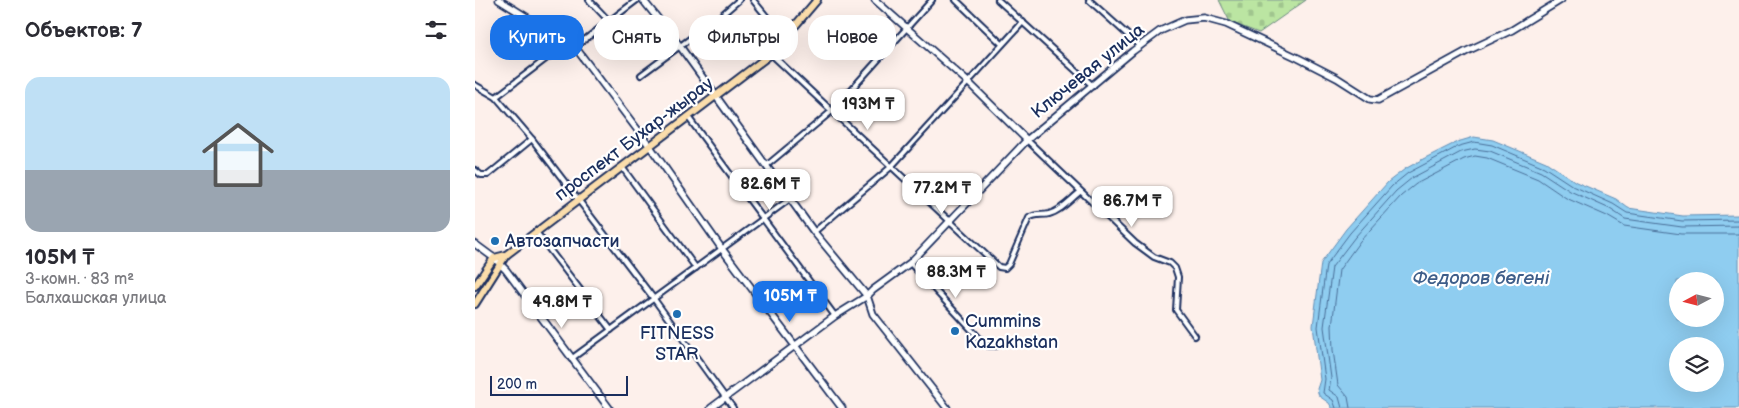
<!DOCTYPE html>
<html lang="ru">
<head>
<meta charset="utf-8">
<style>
	:root { --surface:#fff; --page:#f7f7f7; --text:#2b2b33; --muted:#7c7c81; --line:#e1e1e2; --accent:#1a73e8 }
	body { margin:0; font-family:"Balsamiq Sans",sans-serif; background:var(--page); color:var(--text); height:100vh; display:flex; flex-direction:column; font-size:19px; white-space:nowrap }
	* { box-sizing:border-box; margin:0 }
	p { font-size:16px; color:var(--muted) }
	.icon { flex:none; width:28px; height:28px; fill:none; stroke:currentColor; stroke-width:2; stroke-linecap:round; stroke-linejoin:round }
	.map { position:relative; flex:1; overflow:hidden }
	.side { display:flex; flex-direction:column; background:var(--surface); width:475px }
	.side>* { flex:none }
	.top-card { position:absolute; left:15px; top:15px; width:475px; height:45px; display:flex; gap:10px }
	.needle { width:32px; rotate:263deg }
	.tools { position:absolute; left:1194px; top:272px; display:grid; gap:10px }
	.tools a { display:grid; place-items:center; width:55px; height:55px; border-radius:50%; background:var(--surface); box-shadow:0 5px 20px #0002; font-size:25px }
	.scale { position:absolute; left:15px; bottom:12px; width:138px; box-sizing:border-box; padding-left:5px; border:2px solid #1b2f5e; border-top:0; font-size:14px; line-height:18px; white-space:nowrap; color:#1b2f5e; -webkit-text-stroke:4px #fff; paint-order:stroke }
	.price { position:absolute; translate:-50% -42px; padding:0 11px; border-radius:10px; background:#fff; color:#222; font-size:16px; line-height:32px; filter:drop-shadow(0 1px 2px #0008) }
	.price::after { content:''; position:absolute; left:50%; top:30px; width:15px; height:11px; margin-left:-8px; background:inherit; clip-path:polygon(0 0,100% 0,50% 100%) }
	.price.active { background:var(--accent); color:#fff }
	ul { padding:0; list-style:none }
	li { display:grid; align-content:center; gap:10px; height:265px; padding:0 25px }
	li+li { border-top:1px solid var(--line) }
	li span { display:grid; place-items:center; height:155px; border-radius:15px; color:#555 }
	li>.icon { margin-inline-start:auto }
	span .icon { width:90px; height:90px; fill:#fffc; stroke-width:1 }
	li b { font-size:21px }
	h2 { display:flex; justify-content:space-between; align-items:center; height:60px; padding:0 25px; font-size:21px }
	.chip { padding:0 18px; border-radius:20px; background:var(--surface); box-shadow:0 5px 20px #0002; font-size:18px; line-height:45px }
	.chip.active { background:var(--accent); color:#fff }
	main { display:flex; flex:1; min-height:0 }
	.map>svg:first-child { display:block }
	.cemetery { fill:url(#cemetery-stones); stroke:#6b8a80 }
	.water { fill:#8fcdf0; stroke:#618eb6; fill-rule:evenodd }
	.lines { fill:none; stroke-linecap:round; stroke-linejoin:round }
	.shore { stroke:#496e98; stroke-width:1 }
	.street-casing { stroke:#1b2f5e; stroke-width:8 }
	.secondary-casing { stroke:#1b2f5e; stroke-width:9 }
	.primary-casing { stroke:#1b2f5e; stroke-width:10 }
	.street { stroke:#fff; stroke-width:4 }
	.secondary { stroke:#fff; stroke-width:5.5 }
	.primary { stroke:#fbddab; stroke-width:6 }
	.poi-dot { fill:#1f6fb2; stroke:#fff; stroke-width:2 }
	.labels { text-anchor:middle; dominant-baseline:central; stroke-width:4.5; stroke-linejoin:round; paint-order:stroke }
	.street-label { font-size:18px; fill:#1b2f5e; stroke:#fff }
	.poi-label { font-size:18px; fill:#1b2f5e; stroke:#fff; text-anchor:start }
	.water-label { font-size:19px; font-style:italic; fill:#3e5e8a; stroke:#fff }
</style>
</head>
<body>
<main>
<section class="side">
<h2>Объектов: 7<svg class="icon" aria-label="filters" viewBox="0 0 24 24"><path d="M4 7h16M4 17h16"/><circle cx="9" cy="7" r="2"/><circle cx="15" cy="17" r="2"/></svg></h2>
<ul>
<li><span style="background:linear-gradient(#bfe0f5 60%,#9aa5b1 0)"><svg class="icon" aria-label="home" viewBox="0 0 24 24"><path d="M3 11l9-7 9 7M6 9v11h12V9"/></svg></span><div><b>105M ₸</b><p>3-комн. · 83 m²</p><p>Балхашская улица</p></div></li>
</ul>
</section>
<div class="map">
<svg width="1264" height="408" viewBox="0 0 1264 408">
	<defs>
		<pattern id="cemetery-stones" width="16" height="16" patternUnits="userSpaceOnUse" patternTransform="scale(1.25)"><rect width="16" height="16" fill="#bbe5a2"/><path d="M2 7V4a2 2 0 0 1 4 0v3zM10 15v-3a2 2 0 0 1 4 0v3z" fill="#a0c58e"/></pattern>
	</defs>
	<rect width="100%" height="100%" fill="#fdf0eb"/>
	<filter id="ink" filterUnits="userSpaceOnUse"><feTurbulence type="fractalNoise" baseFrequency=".02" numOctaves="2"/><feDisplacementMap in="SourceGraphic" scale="10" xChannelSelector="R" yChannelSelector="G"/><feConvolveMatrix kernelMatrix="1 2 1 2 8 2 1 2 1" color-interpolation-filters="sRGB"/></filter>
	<g filter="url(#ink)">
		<!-- cemetery -->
		<polygon class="cemetery" points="744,0 831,0 784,33 755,22"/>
		<!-- water -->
		<path class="water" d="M999,137L1018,140L1071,162L1101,182L1141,199L1153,208L1208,216L1264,215V408H857L854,403L844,396L842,389L845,380L838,326L846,263L871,229L913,182L930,169L948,159L982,142ZM1202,281H1240V319H1202ZM1202,346H1240V384H1202Z"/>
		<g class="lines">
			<!-- shore -->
			<g class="shore">
				<polyline points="861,408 858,400 848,393 850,379 843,327 851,265 875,233 917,186 933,173 984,146 999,142 1017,145 1069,167 1098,186 1138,204 1152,213 1207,221 1264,220"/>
				<polyline points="867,408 864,397 854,390 856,378 849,327 857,267 880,237 921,191 937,178 986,152 1000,149 1015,151 1066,172 1095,191 1135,209 1150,219 1207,227 1264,226"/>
				<polyline points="875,408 873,397 863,385 858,350 857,326 864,270 885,241 926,196 941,184 989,159 1000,156 1012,158 1063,179 1091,198 1132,216 1149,226 1206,234 1264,234"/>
			</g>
			<!-- street casing -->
			<g class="street-casing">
				<g id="street">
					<polyline points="114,0 134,21"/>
					<polyline points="278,0 310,39"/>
					<polyline points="481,0 527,44"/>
					<polyline points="523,0 618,86"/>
					<polyline points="614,0 665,46"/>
					<polyline points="100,47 162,0"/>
					<path d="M296,54L524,267L530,268L534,264L554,218C561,213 567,216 574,214C586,211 596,199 605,192"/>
					<polyline points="166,75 243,18 264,0"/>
					<polyline points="0,85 21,97 57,139 179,299 258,408"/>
					<polyline points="21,97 93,42"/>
					<polyline points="213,117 360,316"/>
					<polyline points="552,140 660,243 679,257 695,263 700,268 703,277 701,310 720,336"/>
					<polyline points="291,166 357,111 457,0"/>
					<polyline points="147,167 221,268"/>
					<polyline points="0,170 6,175 13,175 57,139"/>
					<polyline points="61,232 136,330"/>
					<polyline points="339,232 416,167 548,22"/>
					<polyline points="435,263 506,340 514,346 521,346"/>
					<polyline points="96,359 315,199"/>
				</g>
			</g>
			<!-- secondary casing -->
			<g class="secondary-casing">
				<g id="secondary">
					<polyline points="24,0 100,47 174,145 247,249 367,408"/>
					<polyline points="168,0 204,45 339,232 392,296 398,314 472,408"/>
					<polyline points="400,0 494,83 552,140"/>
					<polyline points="0,244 19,258 31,270 134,408"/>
					<polyline points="236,408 360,316 392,296 398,290 435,263 552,140 658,51 685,31 710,20 729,18 751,24 823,58 862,78 895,99 903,100 992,51 1037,30 1086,0"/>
				</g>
			</g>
			<!-- primary casing -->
			<g class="primary-casing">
				<g id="primary">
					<polyline points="0,286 19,258 31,255"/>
					<polyline points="0,304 31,255 296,54 342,0"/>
				</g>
			</g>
			<!-- street -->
			<use href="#street" class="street"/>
			<!-- secondary -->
			<use href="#secondary" class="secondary"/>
			<!-- primary -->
			<use href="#primary" class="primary"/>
		</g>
	</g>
	<!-- markers -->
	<g class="poi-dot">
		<circle cx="20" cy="241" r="5"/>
		<circle cx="202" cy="314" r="5"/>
		<circle cx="480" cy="331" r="5"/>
	</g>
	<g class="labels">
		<!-- street labels -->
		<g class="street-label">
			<text transform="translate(613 71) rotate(-39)">Ключевая улица</text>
			<text transform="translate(159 139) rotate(-37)">проспект Бухар-жырау</text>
		</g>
		<!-- poi labels -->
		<g class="poi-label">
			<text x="30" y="241">Автозапчасти</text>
			<text x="490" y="321">Cummins<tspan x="490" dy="21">Kazakhstan</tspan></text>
			<text x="202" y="333" text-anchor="middle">FITNESS<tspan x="202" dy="21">STAR</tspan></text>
		</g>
		<!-- water labels -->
		<g class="water-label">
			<text x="1006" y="278">Федоров бөгені</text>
		</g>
	</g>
</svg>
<div class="tools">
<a><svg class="needle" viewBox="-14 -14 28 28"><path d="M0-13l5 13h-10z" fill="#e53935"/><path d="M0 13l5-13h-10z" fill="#7c7c81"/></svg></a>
<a><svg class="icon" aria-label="layers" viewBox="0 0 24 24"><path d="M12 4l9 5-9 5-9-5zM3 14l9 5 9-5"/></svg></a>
</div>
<div class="scale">200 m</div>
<b class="price" style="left:393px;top:131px">193M ₸</b>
<b class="price" style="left:295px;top:211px">82.6M ₸</b>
<b class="price" style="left:467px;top:215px">77.2M ₸</b>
<b class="price" style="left:657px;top:228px">86.7M ₸</b>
<b class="price" style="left:481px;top:299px">88.3M ₸</b>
<b class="price active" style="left:315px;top:323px">105M ₸</b>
<b class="price" style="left:87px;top:329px">49.8M ₸</b>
<div class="top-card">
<a class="chip active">Купить</a>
<a class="chip">Снять</a>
<a class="chip">Фильтры</a>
<a class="chip">Новое</a>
</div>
</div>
</main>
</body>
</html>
